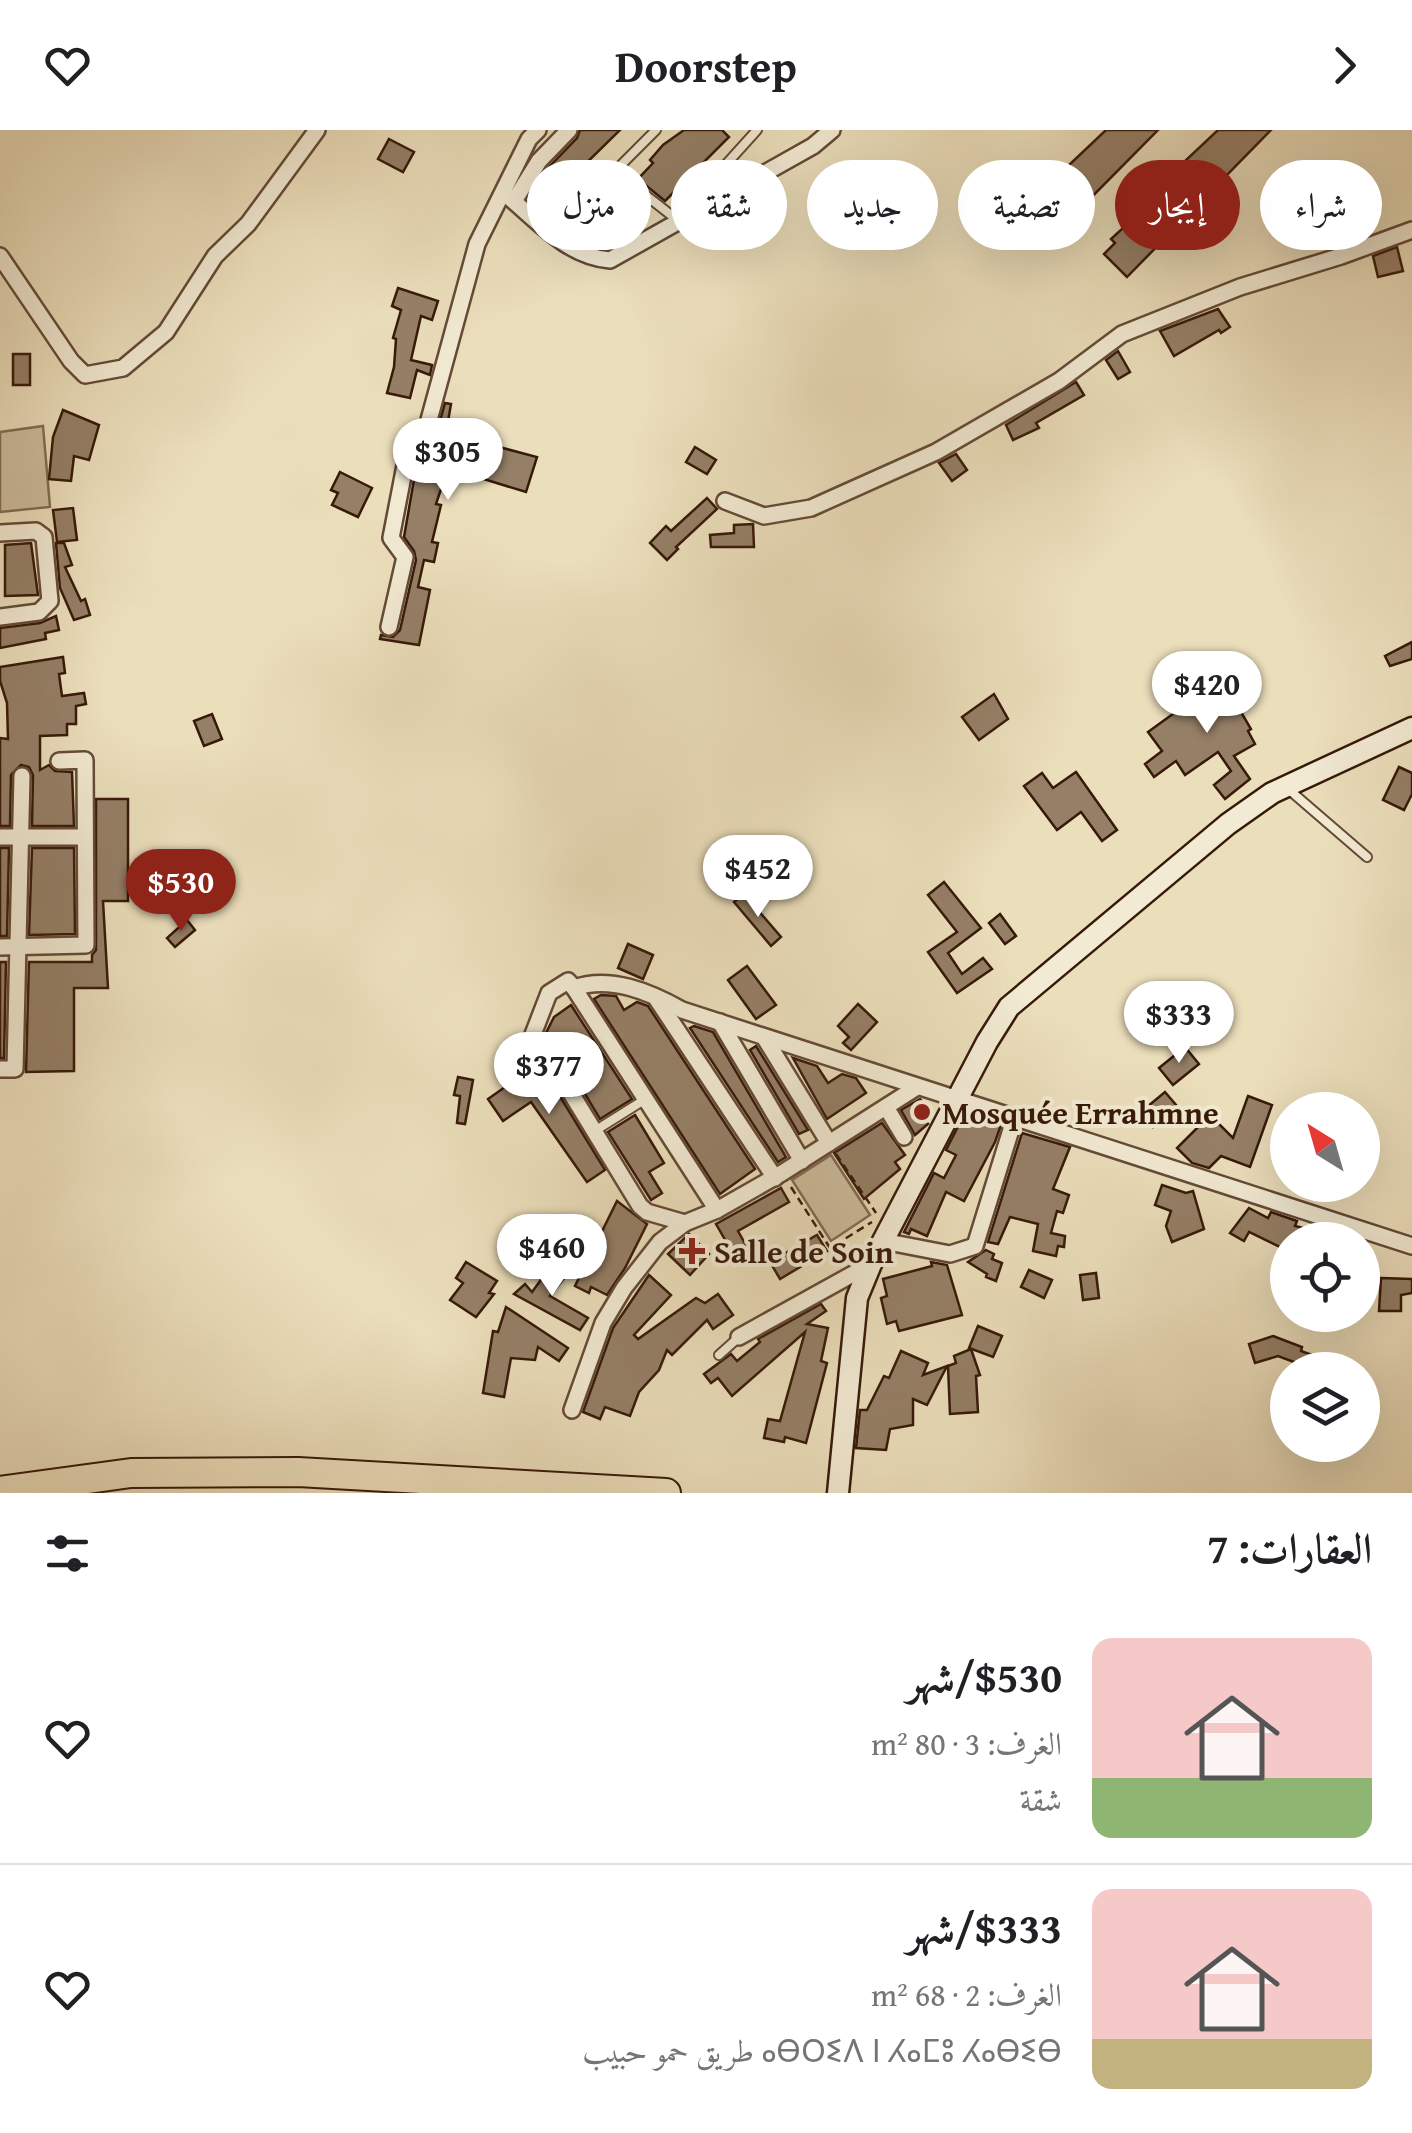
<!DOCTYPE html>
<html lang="ar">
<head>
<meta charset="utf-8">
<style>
	:root { --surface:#fff; --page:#f2f2f2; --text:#202124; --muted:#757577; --line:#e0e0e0; --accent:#8f2418 }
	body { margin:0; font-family:"Gentium Book Plus",Amiri,"Noto Sans Tifinagh",serif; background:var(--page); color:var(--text); direction:rtl; height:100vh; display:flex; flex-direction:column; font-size:38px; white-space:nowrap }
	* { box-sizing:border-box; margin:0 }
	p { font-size:32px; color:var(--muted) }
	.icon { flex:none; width:55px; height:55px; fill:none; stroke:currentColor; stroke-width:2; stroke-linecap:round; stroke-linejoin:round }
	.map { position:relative; height:1363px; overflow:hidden; direction:ltr }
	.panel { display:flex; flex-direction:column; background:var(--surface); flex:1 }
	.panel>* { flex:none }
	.guide { position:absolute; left:30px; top:30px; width:1352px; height:90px; direction:rtl; display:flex; gap:20px }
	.needle { width:65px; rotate:323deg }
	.buttons { position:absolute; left:1270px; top:962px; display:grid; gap:20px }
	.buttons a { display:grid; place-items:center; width:110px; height:110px; border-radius:50%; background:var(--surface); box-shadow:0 10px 40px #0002; font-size:50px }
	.price { position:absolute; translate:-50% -85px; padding:0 22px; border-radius:35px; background:#fff; color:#222; font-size:32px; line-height:65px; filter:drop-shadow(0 2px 5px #0008) }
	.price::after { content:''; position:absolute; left:50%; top:60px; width:30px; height:22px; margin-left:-15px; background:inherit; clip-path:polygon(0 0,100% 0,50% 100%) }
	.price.on { background:var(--accent); color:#fff }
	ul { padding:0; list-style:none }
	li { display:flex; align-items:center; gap:30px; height:250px; padding:0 40px }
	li+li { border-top:2px solid var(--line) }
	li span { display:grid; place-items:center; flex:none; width:280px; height:200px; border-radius:20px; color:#555 }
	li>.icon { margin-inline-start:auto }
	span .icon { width:120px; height:120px; fill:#fffc; stroke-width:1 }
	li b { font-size:42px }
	h2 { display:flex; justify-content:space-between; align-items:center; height:120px; padding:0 40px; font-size:42px }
	.chip { padding:0 35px; border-radius:45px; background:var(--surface); box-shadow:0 10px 40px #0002; font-size:35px; line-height:90px }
	.chip.on { background:var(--accent); color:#fff }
	header { display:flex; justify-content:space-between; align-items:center; height:130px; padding:0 40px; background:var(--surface); font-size:45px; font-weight:700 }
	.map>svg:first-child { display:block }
	.green { fill:#ccbd9d; stroke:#826b53; stroke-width:2.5 }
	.building { fill:#957f66; stroke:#371909; stroke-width:2.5 }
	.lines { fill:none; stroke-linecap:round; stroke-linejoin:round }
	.service-casing { stroke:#644a36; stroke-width:12 }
	.minor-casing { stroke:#644a36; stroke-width:20 }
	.secondary-casing { stroke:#371909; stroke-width:25 }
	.motorway-casing { stroke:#371909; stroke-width:32 }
	.path { stroke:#371909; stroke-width:2.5; stroke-dasharray:8 5; stroke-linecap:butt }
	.service { stroke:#f2ead3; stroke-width:8 }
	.minor { stroke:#f2ead3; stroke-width:15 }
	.secondary { stroke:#f2ead3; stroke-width:20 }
	.motorway { stroke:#ebdebb; stroke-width:28 }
	.poi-dot { fill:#8f2418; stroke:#f2ead3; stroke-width:4 }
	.labels { text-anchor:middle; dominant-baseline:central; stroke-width:8; stroke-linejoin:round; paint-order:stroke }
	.poi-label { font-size:32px; font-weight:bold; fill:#371909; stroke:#f2ead3; text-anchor:start }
</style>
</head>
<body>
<header><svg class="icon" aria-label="forward" viewBox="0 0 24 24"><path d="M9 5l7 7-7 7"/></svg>Doorstep<svg class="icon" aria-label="heart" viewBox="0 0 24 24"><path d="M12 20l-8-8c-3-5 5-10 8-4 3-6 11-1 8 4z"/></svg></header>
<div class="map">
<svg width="1412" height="1363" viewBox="0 0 1412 1363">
	<rect width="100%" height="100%" fill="#ebdebb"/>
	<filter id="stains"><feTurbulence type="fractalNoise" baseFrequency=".002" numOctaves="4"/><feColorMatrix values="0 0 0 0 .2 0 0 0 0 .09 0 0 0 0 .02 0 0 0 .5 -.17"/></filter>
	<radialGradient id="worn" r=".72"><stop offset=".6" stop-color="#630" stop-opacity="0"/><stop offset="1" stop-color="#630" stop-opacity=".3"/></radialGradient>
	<!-- green -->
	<g class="green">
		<polygon points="43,296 50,377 0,382 0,302"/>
		<polygon points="831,1025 870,1085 831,1111 792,1050"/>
	</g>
	<!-- building -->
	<g class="building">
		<polygon points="580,0 620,0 573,46 582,55 556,81 547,72 552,67 538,53 548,38 577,8"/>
		<polygon points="684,0 722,0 729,7 665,71 638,49 653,33 650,30 663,15"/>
		<polygon points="1106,0 1158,0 1068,91 1044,67 1054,57 1050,53"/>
		<polygon points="1218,0 1271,0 1127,147 1104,124 1115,113 1111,109 1172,53 1167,48"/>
		<polygon points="389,9 414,22 403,42 378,29"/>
		<polygon points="1397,117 1403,141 1378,147 1373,126"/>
		<polygon points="398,158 438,171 432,190 421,186 411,230 432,235 430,245 417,240 410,268 387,263 394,237 396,209 393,208 401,180 392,176"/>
		<polygon points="1218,179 1230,197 1221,203 1219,200 1174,226 1160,201"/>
		<polygon points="1118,221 1130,242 1118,249 1106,230"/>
		<rect x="13" y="224" width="17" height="31"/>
		<polygon points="1076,252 1084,265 1036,293 1039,298 1013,310 1006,295"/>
		<polygon points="445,273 451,274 446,303 537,327 526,362 448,338 436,374 441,375 432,412 438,413 434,432 424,430 418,457 430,460 419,515 380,509 381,505 393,507 400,500 416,430 414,421 404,407 419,321 436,305"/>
		<polygon points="63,280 99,295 89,330 74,326 71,351 49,349 53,307"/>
		<polygon points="695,317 716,330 707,344 686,332"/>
		<polygon points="956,324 967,340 952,351 939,333"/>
		<polygon points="340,342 372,358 358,387 332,375 338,363 331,360"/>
		<polygon points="707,368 717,379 676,417 678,419 667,430 650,413 666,396 671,401"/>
		<polygon points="73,378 77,410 57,412 53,380"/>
		<polygon points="753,394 754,417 711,417 710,405 734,403 734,395"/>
		<polygon points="31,413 38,465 5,466 5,415"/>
		<polygon points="56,413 64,413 72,435 65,437 81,471 85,469 90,485 74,490 60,458"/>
		<polygon points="56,486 59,500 45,503 46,509 0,518 0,498 40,493"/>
		<polygon points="1412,512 1412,529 1390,536 1385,526"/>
		<polygon points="63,527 65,543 59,544 62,566 84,563 86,574 76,576 76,594 67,594 67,605 40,606 40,640 49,635 55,641 72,642 74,696 32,696 33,645 29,637 21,635 11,645 10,696 0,696 0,608 8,609 7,573 0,551 0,537"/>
		<polygon points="1242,545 1256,565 1238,577 1251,599 1248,601 1255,614 1234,626 1250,649 1225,669 1214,655 1231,641 1218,622 1185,645 1176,631 1154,647 1145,634 1162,621 1148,602 1188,573 1192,579"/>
		<polygon points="994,564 1008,589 979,610 962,587"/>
		<polygon points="212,584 222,609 204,616 194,591"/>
		<polygon points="1399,637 1412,643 1412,664 1404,680 1383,670"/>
		<polygon points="1076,642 1117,700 1102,711 1081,682 1057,700 1024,656 1042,643 1053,658"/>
		<polygon points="96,669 128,669 128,771 103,771 108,858 74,858 74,941 26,942 29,832 92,832 92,825 96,820"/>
		<polygon points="0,718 9,718 7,806 0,806"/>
		<polygon points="32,718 74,718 75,804 29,805"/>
		<polygon points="944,752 981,798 948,823 962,844 983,828 992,839 957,863 928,822 957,802 928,765"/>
		<polygon points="744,764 781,807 771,816 734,772"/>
		<polygon points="1000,784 1016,806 1005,814 989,793"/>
		<polygon points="187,790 195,800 175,817 167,808"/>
		<polygon points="628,814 653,825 643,849 618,838"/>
		<polygon points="0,832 6,832 4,928 0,928"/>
		<polygon points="747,836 776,875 756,889 728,850"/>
		<polygon points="601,865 616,866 624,880 637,872 648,876 755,1039 720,1064 594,869"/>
		<polygon points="858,874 877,892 851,920 843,913 849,907 838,896"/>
		<polygon points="571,875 632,969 600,989 579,954 590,946 577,928 567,935 545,905 554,887"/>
		<polygon points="694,896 713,902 786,1027 778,1032 690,898"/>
		<polygon points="756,916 808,1000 799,1004 750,920"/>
		<polygon points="1185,917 1199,934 1173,955 1159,938"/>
		<polygon points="793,928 817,936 828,953 842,944 856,948 866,963 827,989"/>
		<polygon points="542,937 605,1040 587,1052 531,972 503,991 488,969 532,938 535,942"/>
		<polygon points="458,947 473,950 465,994 457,993 460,966 454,965"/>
		<polygon points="1165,962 1183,983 1167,996 1161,990 1153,997 1141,982"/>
		<polygon points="1248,966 1272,975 1250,1037 1221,1026 1209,1038 1192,1033 1177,1018 1210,985 1233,1008"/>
		<polygon points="920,969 931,982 923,989 928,994 915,1005 901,980"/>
		<polygon points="965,983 1001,995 995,1012 964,1071 946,1062 927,1106 911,1099 909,1104 904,1102 934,1043 944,1048 956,1025 946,1020"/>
		<polygon points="635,985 664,1033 649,1042 662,1063 651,1070 608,1002"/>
		<polygon points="882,993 905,1025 895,1032 900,1039 864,1069 834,1023"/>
		<polygon points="1022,1003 1070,1017 1053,1059 1069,1065 1063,1083 1057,1081 1051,1103 1065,1106 1064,1117 1058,1116 1056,1126 1033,1121 1038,1094 1010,1087 998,1114 988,1112"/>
		<polygon points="1162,1055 1186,1063 1193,1061 1204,1099 1172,1112 1166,1096 1171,1081 1155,1075"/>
		<polygon points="781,1058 789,1072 738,1101 748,1119 735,1127 716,1094"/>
		<polygon points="617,1071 647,1094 625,1138 607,1165 591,1157 589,1163 575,1156"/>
		<polygon points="1249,1078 1268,1088 1271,1082 1294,1090 1297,1091 1295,1096 1336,1106 1336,1110 1288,1110 1284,1119 1249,1102 1244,1111 1230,1103"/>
		<polygon points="689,1104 709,1124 690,1145 668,1124"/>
		<polygon points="817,1105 827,1121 780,1149 770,1132"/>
		<polygon points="986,1120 994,1124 992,1129 1002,1133 996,1151 986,1147 987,1144 968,1132"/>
		<polygon points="466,1132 497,1151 489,1163 494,1164 476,1187 450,1170 463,1153 456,1148"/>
		<polygon points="931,1132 947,1135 962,1185 899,1201 896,1191 887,1194 881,1168 887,1166 883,1149 932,1136"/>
		<polygon points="551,1136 565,1147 550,1166 588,1188 580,1200 514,1164 525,1154 532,1162"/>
		<polygon points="1029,1140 1052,1150 1044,1168 1021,1157"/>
		<polygon points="1096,1143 1099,1168 1083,1170 1080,1145"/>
		<polygon points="649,1145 671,1165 634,1205 638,1209 696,1168 705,1173 718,1164 733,1185 713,1199 707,1190 672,1225 667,1220 659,1240 639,1262 630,1286 605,1277 600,1289 583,1282 613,1198"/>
		<polygon points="1381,1148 1412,1149 1412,1163 1401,1165 1401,1181 1379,1181"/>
		<polygon points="821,1174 826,1181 807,1194 828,1198 821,1231 827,1233 806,1313 785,1307 784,1312 764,1308 768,1289 780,1291 805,1202 732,1266 718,1248 711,1253 704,1244 731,1224 737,1231 760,1212 758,1209"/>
		<polygon points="506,1177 568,1218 559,1231 538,1217 535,1230 511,1228 504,1267 483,1263 493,1201 498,1202"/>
		<polygon points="978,1196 1002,1206 993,1227 969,1218"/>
		<polygon points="1273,1206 1302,1217 1301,1221 1312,1225 1307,1240 1291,1240 1294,1232 1278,1226 1255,1233 1249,1214"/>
		<polygon points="971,1219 980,1245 976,1246 978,1282 950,1284 948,1236 956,1233 954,1226"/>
		<polygon points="901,1221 928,1233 923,1245 947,1236 927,1275 913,1269 913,1295 890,1299 886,1320 856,1318 860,1280 867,1280 884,1246 889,1248"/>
	</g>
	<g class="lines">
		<!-- service casing -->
		<g class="service-casing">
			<g id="service">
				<polyline points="656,0 619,37 621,46 680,92"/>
				<polyline points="702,61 757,0"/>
				<polyline points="1287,658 1367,727"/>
				<polyline points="593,1002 644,970"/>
				<polyline points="719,1225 738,1208"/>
			</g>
		</g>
		<!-- minor casing -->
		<g class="minor-casing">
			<g id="minor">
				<path d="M504,63C536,89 567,127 610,130L813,16L832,0"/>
				<polyline points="514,71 539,31 569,0"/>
				<polyline points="0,126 71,231 85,245 123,238 166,202 215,126 248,94 317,0"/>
				<polyline points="725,371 764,386 811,378 936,322 1059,251 1122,204 1240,157 1341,126 1412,100"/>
				<polyline points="0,403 36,401 44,407 50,471 39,482 0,487"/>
				<polyline points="389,497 405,427 391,408 409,315 426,301 477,114 529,9 538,0"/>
				<polyline points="0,707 83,707"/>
				<polyline points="0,817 86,815 85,630 59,631"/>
				<polyline points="574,858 717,1080"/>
				<polyline points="656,868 775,1048"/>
				<polyline points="720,892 802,1031"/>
				<polyline points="764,907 829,1013"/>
				<polyline points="0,939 15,939 22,646"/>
				<polyline points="886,977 904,1007"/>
				<path d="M685,1093L647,1082L640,1076L552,932L532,907L549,863L568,851L574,858C610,845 650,862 682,880L1412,1116"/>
				<polyline points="883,1111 950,1124 975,1116 1014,990"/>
				<polyline points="739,1207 871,1134"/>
				<polyline points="572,1280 603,1193 624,1158 660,1112 685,1093 717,1080 782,1043 917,957"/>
			</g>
		</g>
		<!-- secondary casing -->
		<g class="secondary-casing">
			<polyline id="secondary" points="838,1363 857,1168 871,1134 987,912 1009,877 1228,694 1272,663 1412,598"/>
		</g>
		<!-- motorway casing -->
		<g class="motorway-casing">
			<polyline id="motorway" points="0,1361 131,1343 298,1342 666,1363"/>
		</g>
		<!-- path -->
		<g class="path">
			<polyline points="836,1024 876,1083"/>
			<polyline points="791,1057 830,1118 872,1092"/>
		</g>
		<!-- service -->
		<use href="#service" class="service"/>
		<!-- minor -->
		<use href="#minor" class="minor"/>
		<!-- secondary -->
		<use href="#secondary" class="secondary"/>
		<!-- motorway -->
		<use href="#motorway" class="motorway"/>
	</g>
	<!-- markers -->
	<g class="poi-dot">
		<circle cx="922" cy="982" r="10"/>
		<path d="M687 1106h10v10h10v10h-10v10h-10v-10h-10v-10h10z"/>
	</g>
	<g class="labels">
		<!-- poi labels -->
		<g class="poi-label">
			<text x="942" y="982">Mosquée Errahmne</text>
			<text x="714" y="1121">Salle de Soin</text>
		</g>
	</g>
	<rect width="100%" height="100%" filter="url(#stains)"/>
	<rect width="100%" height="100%" fill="url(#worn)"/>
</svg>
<div class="buttons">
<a><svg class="needle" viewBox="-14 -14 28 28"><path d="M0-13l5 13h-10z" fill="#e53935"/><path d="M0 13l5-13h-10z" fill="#757577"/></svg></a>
<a><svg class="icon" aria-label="locate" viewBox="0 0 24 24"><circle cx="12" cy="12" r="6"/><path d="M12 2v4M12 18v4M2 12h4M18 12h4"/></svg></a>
<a><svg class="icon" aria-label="layers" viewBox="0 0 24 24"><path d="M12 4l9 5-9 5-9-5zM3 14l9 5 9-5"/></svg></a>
</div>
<b class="price" style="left:448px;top:373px">$305</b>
<b class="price" style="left:1207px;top:606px">$420</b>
<b class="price" style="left:758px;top:790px">$452</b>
<b class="price on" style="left:181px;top:804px">$530</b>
<b class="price" style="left:1179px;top:936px">$333</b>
<b class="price" style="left:549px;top:987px">$377</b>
<b class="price" style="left:552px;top:1169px">$460</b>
<div class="guide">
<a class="chip">شراء</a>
<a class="chip on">إيجار</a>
<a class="chip">تصفية</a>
<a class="chip">جديد</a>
<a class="chip">شقة</a>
<a class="chip">منزل</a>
</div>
</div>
<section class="panel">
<h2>العقارات: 7<svg class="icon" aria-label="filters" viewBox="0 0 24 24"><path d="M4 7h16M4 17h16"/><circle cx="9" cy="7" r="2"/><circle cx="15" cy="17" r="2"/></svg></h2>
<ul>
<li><span style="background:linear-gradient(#f6c9c9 70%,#8fb573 0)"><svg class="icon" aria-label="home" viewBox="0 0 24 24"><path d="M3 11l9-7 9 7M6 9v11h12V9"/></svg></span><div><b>$530/شهر</b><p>الغرف: 3 · 80 m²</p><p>شقة</p></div><svg class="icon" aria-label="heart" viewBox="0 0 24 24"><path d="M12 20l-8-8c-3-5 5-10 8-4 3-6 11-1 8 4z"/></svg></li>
<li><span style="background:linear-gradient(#f6c9c9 75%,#c2b280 0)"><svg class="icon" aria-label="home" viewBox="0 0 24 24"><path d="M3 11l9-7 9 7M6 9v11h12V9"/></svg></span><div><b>$333/شهر</b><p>الغرف: 2 · 68 m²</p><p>ⴰⴱⵔⵉⴷ ⵏ ⵃⴰⵎⵓ ⵃⴰⴱⵉⴱ طريق حمو حبيب</p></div><svg class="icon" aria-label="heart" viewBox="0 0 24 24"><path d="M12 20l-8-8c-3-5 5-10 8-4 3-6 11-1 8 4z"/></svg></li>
</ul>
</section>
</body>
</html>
